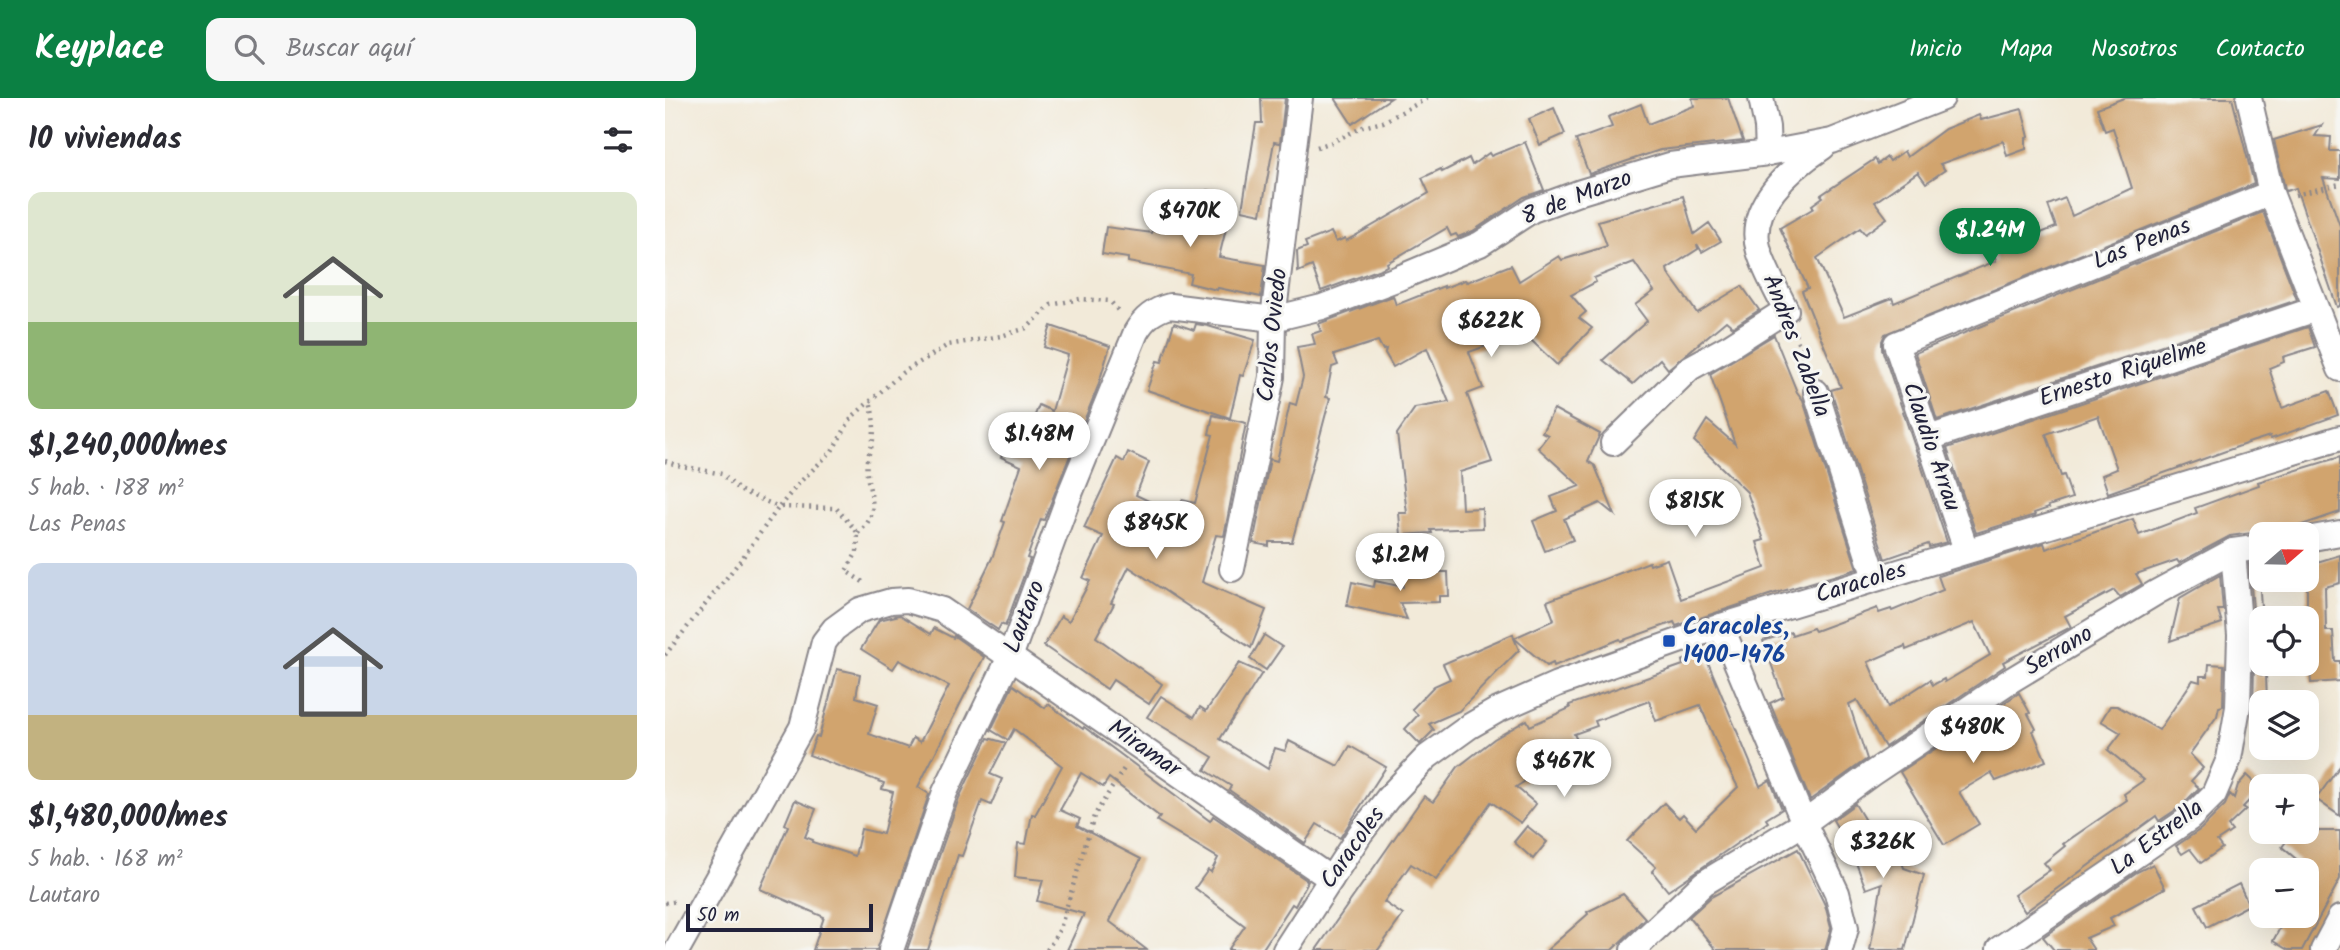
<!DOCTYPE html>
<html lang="es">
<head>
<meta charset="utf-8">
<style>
	:root { --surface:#fff; --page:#f7f7f7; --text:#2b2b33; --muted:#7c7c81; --accent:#0b8043 }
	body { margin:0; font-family:Kalam,sans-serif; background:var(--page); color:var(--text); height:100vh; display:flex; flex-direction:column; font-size:26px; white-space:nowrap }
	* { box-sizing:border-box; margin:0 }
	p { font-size:23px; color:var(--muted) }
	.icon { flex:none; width:38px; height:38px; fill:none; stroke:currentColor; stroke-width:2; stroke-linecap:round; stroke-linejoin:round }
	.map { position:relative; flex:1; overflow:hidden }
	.details { display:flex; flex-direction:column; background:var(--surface); width:665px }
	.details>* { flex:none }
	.needle { width:46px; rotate:70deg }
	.tools { position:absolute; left:1584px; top:424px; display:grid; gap:14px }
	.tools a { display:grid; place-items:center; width:70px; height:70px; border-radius:14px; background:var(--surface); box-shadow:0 7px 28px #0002; font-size:35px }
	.scale { position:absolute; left:21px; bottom:18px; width:187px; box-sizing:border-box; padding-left:7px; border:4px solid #22223b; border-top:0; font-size:19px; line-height:24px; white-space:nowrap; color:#22223b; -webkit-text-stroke:5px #f6f6f2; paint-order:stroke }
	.price { position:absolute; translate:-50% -60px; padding:0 16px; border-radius:24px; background:#fff; color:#222; font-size:23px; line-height:46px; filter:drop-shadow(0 2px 4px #0008) }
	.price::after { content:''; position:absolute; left:50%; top:42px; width:21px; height:16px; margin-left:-10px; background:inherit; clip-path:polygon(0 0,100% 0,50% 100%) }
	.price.active { background:var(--accent); color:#fff }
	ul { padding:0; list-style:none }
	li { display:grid; align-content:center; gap:14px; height:371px; padding:0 28px }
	li span { display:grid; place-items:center; height:217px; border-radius:14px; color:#555 }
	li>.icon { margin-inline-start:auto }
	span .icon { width:126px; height:126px; fill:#fffc; stroke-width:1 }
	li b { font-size:30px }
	h2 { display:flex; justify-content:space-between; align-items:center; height:84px; padding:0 28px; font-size:30px }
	header { display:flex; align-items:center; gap:42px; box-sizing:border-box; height:98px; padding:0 35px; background:var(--accent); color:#fff }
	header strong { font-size:33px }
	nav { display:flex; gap:38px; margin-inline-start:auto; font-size:24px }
	.search { width:490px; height:63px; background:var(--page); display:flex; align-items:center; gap:18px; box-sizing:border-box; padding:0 24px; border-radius:14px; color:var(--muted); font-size:26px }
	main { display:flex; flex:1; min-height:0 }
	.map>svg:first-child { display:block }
	.building { fill:#d1a46e; fill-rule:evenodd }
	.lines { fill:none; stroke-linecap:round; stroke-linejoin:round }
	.minor-casing { stroke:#8a868a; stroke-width:28 }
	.path { stroke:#8a868a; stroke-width:4.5; stroke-dasharray:2 5; stroke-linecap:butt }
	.minor { stroke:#fff; stroke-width:24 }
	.transit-dot { fill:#1a4fb4; stroke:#f6f6f2; stroke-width:2.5 }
	.labels { text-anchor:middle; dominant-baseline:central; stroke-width:6; stroke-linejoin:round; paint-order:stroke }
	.street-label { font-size:24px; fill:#22223b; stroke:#f6f6f2 }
	.transit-label { font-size:24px; font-weight:bold; fill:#164399; stroke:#f6f6f2; text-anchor:start }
</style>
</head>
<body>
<header>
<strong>Keyplace</strong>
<div class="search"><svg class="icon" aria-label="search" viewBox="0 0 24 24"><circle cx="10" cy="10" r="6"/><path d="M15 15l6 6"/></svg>Buscar aquí</div>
<nav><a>Inicio</a><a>Mapa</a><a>Nosotros</a><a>Contacto</a></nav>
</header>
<main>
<section class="details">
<h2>10 viviendas<svg class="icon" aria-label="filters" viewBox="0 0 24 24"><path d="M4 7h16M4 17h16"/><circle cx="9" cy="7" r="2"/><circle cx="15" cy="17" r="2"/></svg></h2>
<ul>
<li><span style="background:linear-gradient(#dfe7d0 60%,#8fb573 0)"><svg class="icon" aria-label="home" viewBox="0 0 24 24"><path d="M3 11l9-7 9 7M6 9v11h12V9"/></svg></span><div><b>$1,240,000/mes</b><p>5 hab. · 188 m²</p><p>Las Penas</p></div></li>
<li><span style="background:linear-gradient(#c9d6e8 70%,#c2b280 0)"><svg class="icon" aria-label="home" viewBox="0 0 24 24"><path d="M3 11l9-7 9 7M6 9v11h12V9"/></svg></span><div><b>$1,480,000/mes</b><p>5 hab. · 168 m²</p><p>Lautaro</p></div></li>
</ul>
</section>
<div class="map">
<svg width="1675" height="852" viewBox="0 0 1675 852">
	<rect width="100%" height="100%" fill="#f6f6f2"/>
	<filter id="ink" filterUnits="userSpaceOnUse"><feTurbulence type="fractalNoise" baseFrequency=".0143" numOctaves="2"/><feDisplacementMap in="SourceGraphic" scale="14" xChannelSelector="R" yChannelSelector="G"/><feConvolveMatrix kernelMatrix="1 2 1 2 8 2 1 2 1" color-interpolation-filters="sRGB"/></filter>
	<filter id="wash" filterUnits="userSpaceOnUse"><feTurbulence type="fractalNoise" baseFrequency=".00686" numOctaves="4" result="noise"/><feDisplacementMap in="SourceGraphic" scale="28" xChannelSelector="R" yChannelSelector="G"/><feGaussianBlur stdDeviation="1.57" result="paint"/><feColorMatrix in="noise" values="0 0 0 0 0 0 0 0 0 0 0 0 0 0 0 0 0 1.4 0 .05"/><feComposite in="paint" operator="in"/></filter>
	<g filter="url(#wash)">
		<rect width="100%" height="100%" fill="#f2ead9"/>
		<g id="blocks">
			<!-- building -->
			<g class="building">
				<polygon points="596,0 620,0 615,45 609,44 596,116 577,112 591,25 597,25"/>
				<polygon points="670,0 726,0 687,26"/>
				<polygon points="1027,0 1063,0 1078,43 995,52 924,76 911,42 947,29 943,19 976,6 983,26 1029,8"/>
				<polygon points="1459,0 1567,0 1589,86 1220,236 1217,243 1217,251 1282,444 1264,449 1263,446 1220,461 1166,292 1176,289 1137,193 1143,190 1115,130 1149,110 1147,107 1158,99 1156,97 1210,61 1213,66 1222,59 1225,63 1239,53 1242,59 1280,31 1314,17 1316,22 1357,11 1364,39 1361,40 1361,51 1342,58 1338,43 1275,66 1280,72 1261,85 1253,74 1210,104 1222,120 1200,136 1195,130 1152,160 1179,219 1227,200 1229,205 1331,163 1329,154 1391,129 1383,107 1400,100 1407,118 1467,90 1448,30 1440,33 1432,10"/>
				<polygon points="889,10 900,36 875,47 864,21"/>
				<polygon points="1657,27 1650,38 1666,39 1665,53 1675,53 1675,81 1658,80 1675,128 1675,208 1672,209 1631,90 1621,93 1620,91 1609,42"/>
				<polygon points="860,44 879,92 859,99 808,133 793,139 791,136 786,138 782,130 722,165 723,167 718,170 656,193 647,168 633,174 632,153 642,149 640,144 666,134 671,144 680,140 681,143 764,95 757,80 776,71 777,74 804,60 807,67 824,55 826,58"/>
				<polygon points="543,92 569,99 554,159 600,167 596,199 553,190 552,192 524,185 526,176 463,164 463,160 437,156 441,129 487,135 490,116 535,125"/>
				<polygon points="1018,98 1029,136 1044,125 1056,143 1037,154 1032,146 1033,151 1002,171 1003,175 1032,215 1077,188 1094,212 1068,229 1061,223 1003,271 995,261 968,286 938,262 982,223 970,207 989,193 969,164 929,180 931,184 906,197 921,214 914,220 927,230 892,267 842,219 833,244 804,254 818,290 802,296 827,364 795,374 797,411 817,410 818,430 766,432 767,435 736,437 734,415 742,415 732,336 750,310 784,304 762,250 728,269 720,255 721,251 718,252 713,243 669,257 673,267 667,269 661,299 665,300 627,444 604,444 604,448 588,445 605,361 612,363 625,305 631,307 638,279 632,249 650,246 647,236 656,233 653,226 728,198 731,207 779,188 779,190 800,182 802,184 846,167 854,183 894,158 897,162 942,148 933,123"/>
				<polygon points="1598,114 1632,202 1272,322 1250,255"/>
				<polygon points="509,225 529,232 531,226 543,228 590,242 578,278 575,277 565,320 482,292 492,263 497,264"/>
				<polygon points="386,228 445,248 433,288 379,422 376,421 362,460 365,461 341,526 340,528 336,526 333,532 302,511 327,460 340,424 337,423 356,368 336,359 345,341 358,347 374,307 387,313 403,257 379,249"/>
				<polygon points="1643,229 1650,249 1618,259 1619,264 1604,270 1617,310 1664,293 1673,317 1606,341 1605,338 1586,344 1443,395 1437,377 1452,371 1433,318 1381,336 1396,378 1399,377 1407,400 1383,408 1384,410 1369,415 1370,417 1311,435 1282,350"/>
				<polygon points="1109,237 1132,294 1138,302 1192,471 1104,497 1011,528 1009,524 956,543 955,541 889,568 888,565 882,568 849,540 854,552 794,613 764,626 769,632 755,646 740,631 753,617 747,611 769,588 785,581 778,566 848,536 849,540 889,522 882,503 984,464 985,467 1002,461 1016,501 1100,470 1092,444 1099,442 1082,394 1029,343 1042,322 1070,346 1045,276"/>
				<polygon points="889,311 935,336 923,363 930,368 950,417 935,405 899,421 908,442 880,453 868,423 892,413 886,399 915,388 873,350 883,337 877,334"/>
				<polygon points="548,317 581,325 559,438 551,437 537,484 601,512 586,550 464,469 446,505 449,506 431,539 497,586 484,606 448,582 442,591 379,548 396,518 404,523 425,483 418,480 438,438 419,430 452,360 459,364 463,354 484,364 471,397 513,417 517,402 530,405 548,337 544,336"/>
				<path d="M1675,359V414L1610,436L1594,434L1565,438L1514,465L1512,462L1471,476L1477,486L1455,499L1449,492L1400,518L1406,529L1338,564L1340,568L1220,649L1192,602L1184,606L1202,661L1145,702L1105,605L1118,599L1098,543L1126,534L1127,537L1148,530L1150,533L1212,510L1214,515L1226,511L1227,513L1278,492L1273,478L1379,445L1381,451L1468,421L1474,437L1532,415L1530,410L1594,387L1593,384ZM1309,524L1325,557L1280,584L1279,581L1268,587L1265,582L1223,609L1203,564L1240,548L1241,552Z"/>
				<polygon points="1675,457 1675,485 1660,489 1661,533 1668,533 1670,563 1675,563 1675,583 1646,585 1642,540 1642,467"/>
				<polygon points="1593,464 1596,509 1588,510 1584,466"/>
				<polygon points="737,474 783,474 784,498 774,498 774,504 735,505 742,521 682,508 687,484 709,489 710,483 738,489"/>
				<polygon points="1555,477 1558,512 1553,512 1557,525 1505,543 1515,500"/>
				<polygon points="235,517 266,536 269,530 288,540 289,538 319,559 253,689 264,696 212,852 148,852 159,819 95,791 123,728 120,726 130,702 151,711 140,739 148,742 147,744 190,758 196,731 218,736 228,694 217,691 219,685 144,657 151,638 154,639 172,571 195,576 191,599 213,606 204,636 243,650 248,640 255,644 284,588 234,562 228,571 196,551 214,522"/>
				<polygon points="599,537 617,549 601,572 585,561"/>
				<polygon points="1039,555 1095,688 1105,682 1117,711 1101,721 1103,724 1003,793 987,773 991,769 962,743 999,705 1014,720 1018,716 1031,730 1073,689 1058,660 1035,607 991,623 984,603 930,623 932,628 909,636 913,644 880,658 885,667 851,689 871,706 856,725 826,704 771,782 746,766 719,804 738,817 713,852 651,852 759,698 768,704 793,669 829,641 862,622 865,628 905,610 904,607 1018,567 1017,563"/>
				<polygon points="574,565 597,575 555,641 603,671 610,650 620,653 624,643 673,668 685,648 721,669 675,740 652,726 640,745 564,692 566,688 540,672 548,659 482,619 496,598 529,619 535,609 541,613"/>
				<polygon points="1544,566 1559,567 1558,608 1554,609 1552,618 1525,656 1538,670 1526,683 1534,690 1515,709 1494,723 1491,718 1360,814 1349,797 1385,772 1379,765 1400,748 1398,746 1462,702 1459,696 1479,682 1443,652 1456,635 1436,623 1445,608 1452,608 1494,632 1528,582 1535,584 1535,578 1543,578"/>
				<polygon points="1589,570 1596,570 1596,577 1601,577 1602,604 1596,604 1596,610 1588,610"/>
				<polygon points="348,587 380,610 383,606 418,631 419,629 545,723 548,718 643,783 630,808 627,806 597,852 563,852 580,828 530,790 543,772 546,774 553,760 492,723 495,719 444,680 438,689 416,675 395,712 415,721 412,728 476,761 444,823 482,852 402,852 419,816 372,803 378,782 350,779 353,745 361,746 367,716 370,717 397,668 349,631 343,642 326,632"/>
				<polygon points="1354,595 1365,615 1363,616 1371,631 1368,633 1381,663 1331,683 1326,675 1294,694 1314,726 1279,747 1235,674"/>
				<polygon points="323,640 341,645 325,676 337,681 326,707 317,703 297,758 293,757 263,852 242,852 294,700"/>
				<polygon points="1675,668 1675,718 1651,701"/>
				<polygon points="1582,677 1596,690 1578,709 1581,711 1563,728 1567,733 1552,743 1557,750 1536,765 1525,751 1517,756 1511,748 1536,731 1560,707 1565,696 1569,700 1573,687"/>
				<polygon points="1190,706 1211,741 1227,735 1239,770 1259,777 1240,852 1205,852 1217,785 1201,791 1188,757 1168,722"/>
				<polygon points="862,728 882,744 868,761 849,744"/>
				<polygon points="1629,733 1675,733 1675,781 1637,852 1623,852 1608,843 1615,830 1592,817 1642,817 1643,771 1617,749"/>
				<polygon points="1133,751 1160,807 1166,830 1160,852 1051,852 1024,819 1046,799"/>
				<polygon points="1488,766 1500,790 1445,820 1449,828 1421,840 1429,852 1389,852 1378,839 1472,774"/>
				<polygon points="1574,786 1584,807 1542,829 1531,808"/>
				<polygon points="958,796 980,820 947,852 882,852 923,816 922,814"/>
			</g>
		</g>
	</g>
	<g filter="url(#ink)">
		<use href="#blocks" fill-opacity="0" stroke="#8a868a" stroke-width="2"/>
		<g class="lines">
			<!-- minor casing -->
			<g class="minor-casing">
				<g id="minor">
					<polyline points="1096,0 1102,29 1103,55"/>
					<polyline points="1584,0 1606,95 1675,271"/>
					<polyline points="1151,294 1210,480"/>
					<polyline points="1264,340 1651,211"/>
					<path d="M948,345L1025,270L1065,248L1121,212C1112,193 1100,173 1094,153C1080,109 1126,70 1158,49"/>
					<polyline points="1642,441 1675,435"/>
					<polyline points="1301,452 1231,246 1606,95"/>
					<polyline points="567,471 607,279 608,221 635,0"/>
					<polyline points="1056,528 1139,725 1172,795 1181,830 1175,852"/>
					<polyline points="1334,851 1525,720 1549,696 1564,661 1573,609 1575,537 1568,453"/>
					<polyline points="12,852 137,629 159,544 169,531 195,512 226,503 243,502 277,512 666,781"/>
					<path d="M226,852L280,694L345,559L404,398L471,234C479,220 489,212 505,208L608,221L657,209L734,180L815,146L867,112L916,94L1005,67L1103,55L1167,43L1277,0"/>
					<polyline points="620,852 695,736 723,700 762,659 805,628 831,613 892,586 1056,528 1675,340"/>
					<polyline points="968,852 1039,785 1139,725 1206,676 1343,584 1492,494 1568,453 1596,449"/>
					<polyline points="1658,852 1675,820"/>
				</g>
			</g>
			<!-- path -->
			<g class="path">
				<polyline points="652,49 667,44 698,29 718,24 763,0"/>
				<polyline points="1630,97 1675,86"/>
				<polyline points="1130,236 1144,273"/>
				<polyline points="0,363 12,367 57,376 74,392 114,409 136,383 167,353 187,319 237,275 283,247 336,238 362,230 386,207 415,201 445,203 455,215"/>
				<path d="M193,435C222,410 198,392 202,362C203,357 206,352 207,346C211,332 208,316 205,302"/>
				<polyline points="0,557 75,463 114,409 171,410 193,435 192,454 181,473 201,486"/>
				<polyline points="0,805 13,803"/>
				<polyline points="382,852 395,831 429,718 460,669"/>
			</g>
			<!-- minor -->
			<use href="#minor" class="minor"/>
		</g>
	</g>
	<!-- markers -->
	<rect class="transit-dot" x="997" y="536" width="14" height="14" rx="3.5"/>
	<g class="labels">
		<!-- street labels -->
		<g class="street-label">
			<text transform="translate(912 100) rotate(-21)">8 de Marzo</text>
			<text transform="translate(1477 146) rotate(-22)">Las Penas</text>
			<text transform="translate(608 237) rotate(-84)">Carlos Oviedo</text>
			<text transform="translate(1131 248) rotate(69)">Andres Zabella</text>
			<text transform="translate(1458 275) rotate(-18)">Ernesto Riquelme</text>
			<text transform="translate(1266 349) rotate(71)">Claudio Arrau</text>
			<text transform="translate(1196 485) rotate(-17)">Caracoles</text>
			<text transform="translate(360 519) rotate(-69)">Lautaro</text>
			<text transform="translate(1394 553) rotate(-31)">Serrano</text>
			<text transform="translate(479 651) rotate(35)">Miramar</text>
			<text transform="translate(1492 740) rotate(-37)">La Estrella</text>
			<text transform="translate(688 750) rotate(-55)">Caracoles</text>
		</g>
		<!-- transit labels -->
		<g class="transit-label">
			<text x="1018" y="529">Caracoles,<tspan x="1018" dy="28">1400-1476</tspan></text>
		</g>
	</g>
</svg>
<div class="tools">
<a><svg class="needle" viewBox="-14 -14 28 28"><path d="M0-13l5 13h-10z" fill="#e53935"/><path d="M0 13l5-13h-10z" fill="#7c7c81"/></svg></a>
<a><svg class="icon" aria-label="locate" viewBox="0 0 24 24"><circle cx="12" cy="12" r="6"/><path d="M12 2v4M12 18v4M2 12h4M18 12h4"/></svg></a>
<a><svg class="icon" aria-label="layers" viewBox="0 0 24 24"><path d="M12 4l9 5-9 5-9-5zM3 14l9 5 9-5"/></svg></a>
<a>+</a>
<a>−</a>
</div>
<div class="scale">50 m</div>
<b class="price" style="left:525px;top:151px">$470K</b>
<b class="price active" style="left:1325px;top:170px">$1.24M</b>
<b class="price" style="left:826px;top:261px">$622K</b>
<b class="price" style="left:374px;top:374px">$1.48M</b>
<b class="price" style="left:1030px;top:441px">$815K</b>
<b class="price" style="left:491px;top:463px">$845K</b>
<b class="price" style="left:735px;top:495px">$1.2M</b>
<b class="price" style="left:1308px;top:667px">$480K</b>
<b class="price" style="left:899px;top:701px">$467K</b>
<b class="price" style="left:1218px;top:782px">$326K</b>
</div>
</main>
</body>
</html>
